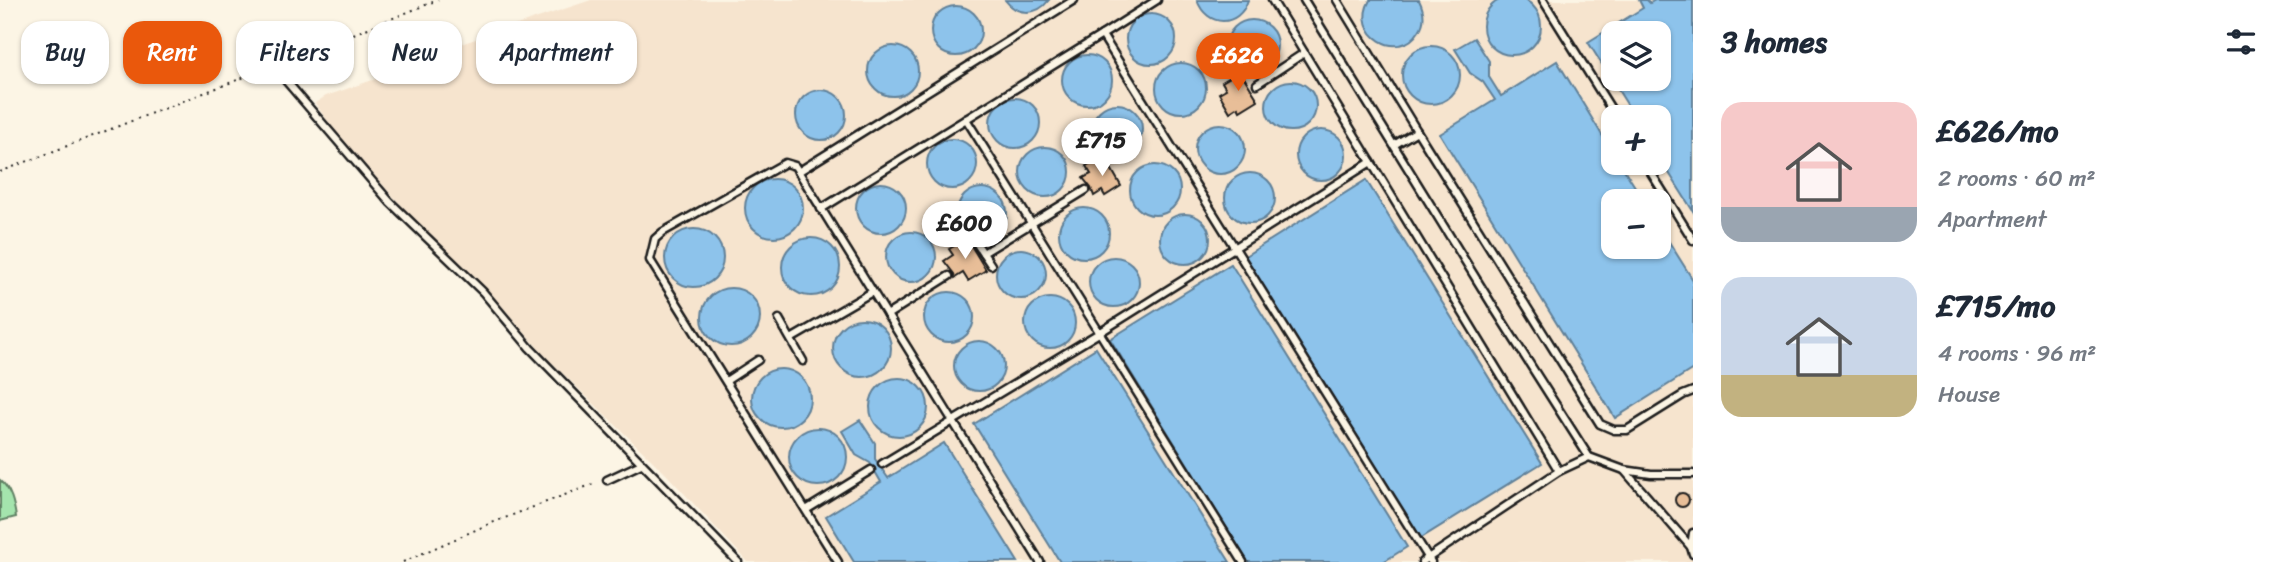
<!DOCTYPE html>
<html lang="en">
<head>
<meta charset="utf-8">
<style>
	:root { --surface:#fff; --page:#f2f2f3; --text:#1f2937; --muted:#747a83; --accent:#ea580c }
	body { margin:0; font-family:Sriracha,sans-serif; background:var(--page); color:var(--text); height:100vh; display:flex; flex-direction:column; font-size:26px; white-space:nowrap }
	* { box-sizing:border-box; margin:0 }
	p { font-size:23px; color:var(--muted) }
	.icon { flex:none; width:38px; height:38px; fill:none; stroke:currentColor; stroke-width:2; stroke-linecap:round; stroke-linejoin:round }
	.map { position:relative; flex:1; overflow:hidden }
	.details { display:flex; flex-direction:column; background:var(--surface); width:595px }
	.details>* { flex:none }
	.guide { position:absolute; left:21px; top:21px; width:665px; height:63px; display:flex; gap:14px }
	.fabs { position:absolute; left:1601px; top:21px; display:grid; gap:14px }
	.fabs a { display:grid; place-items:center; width:70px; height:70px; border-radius:14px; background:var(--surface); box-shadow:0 2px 5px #0004; font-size:35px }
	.price { position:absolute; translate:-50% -60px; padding:0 16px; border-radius:24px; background:#fff; color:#222; font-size:23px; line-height:46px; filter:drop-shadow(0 2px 4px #0008) }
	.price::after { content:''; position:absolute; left:50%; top:42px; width:21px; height:16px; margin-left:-10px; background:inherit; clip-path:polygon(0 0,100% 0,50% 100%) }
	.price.current { background:var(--accent); color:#fff }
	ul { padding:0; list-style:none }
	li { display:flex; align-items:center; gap:21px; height:175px; padding:0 28px }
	li span { display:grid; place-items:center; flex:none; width:196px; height:140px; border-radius:21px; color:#555 }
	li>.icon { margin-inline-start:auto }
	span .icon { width:84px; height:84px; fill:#fffc; stroke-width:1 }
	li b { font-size:30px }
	h2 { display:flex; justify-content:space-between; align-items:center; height:84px; padding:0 28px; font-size:30px }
	.tag { padding:0 24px; border-radius:21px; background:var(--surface); box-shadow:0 2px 5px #0004; font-size:24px; line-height:63px }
	.tag.current { background:var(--accent); color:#fff }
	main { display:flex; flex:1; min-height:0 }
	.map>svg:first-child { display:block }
	.built { fill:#f6e4ce; fill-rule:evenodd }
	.green { fill:#a4e4ad; stroke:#608064; stroke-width:2 }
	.water { fill:#8dc3eb; stroke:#608098; stroke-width:2; fill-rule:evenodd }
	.building { fill:#e8be98; stroke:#1c1c1c; stroke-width:2 }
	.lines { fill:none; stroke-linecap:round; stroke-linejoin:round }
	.lane-casing { stroke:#1c1c1c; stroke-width:11 }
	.path { stroke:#1c1c1c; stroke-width:2; stroke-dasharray:2 5; stroke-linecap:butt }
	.lane { stroke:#fcf5e5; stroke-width:6 }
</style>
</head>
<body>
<main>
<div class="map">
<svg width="1693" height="562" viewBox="0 0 1693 562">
	<rect width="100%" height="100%" fill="#fcf5e5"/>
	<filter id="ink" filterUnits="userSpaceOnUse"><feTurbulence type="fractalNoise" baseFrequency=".0143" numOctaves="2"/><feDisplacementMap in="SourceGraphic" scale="14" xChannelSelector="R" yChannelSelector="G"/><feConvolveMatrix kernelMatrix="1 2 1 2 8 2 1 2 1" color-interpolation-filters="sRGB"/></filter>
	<g filter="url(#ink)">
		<!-- built -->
		<path class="built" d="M591,0H1693V562H748L666,474L544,355L492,295L417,223L335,132L315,103L326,96L399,71L455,46ZM1614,33H1659V79H1614ZM1614,117H1659V163H1614ZM1614,201H1659V247H1614Z"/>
		<!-- green -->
		<path class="green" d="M0,480C11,489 14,504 16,517L0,521Z"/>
		<!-- water -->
		<g class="water">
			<circle cx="1512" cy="26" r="29"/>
			<path d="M1005,0H1049C1037,16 1017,16 1005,0Z"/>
			<path d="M1197,0H1248C1239,28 1207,28 1197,0Z"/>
			<path d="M1370,0H1419C1424,10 1426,21 1419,31C1399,64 1350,34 1370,0Z"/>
			<path d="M1639,0H1647L1650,3L1655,0H1693V211L1659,157V117H1635L1588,42L1643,8ZM1659,33V79H1614V33Z"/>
			<circle cx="956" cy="31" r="25"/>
			<circle cx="1151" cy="39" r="25"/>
			<circle cx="1252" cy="45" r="25"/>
			<polygon points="1474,38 1489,61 1489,77 1501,96 1557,61 1613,153 1614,163 1620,163 1644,201 1614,201 1614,247 1659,247 1659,226 1693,280 1693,369 1615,418 1440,134 1495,100 1483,82 1470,73 1455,49"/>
			<circle cx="893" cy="71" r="25"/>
			<circle cx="1431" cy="75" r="29"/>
			<circle cx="1087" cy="80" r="25"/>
			<circle cx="1181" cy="88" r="25"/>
			<circle cx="1291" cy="106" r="25"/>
			<circle cx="821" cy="115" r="25"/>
			<circle cx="1015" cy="123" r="25"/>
			<circle cx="1117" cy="129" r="25"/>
			<circle cx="1220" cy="149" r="25"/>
			<circle cx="1321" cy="155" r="25"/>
			<circle cx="952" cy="164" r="25"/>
			<circle cx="1045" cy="172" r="25"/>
			<circle cx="1155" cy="190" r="25"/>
			<circle cx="1250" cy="198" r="25"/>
			<circle cx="774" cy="208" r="29"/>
			<polygon points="1366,180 1542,463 1421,538 1245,256"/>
			<circle cx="881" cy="208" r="25"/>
			<circle cx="982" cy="213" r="25"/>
			<circle cx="1084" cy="233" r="25"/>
			<circle cx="1185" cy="239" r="25"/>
			<circle cx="694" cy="258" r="29"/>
			<circle cx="911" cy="257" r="25"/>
			<circle cx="811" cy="267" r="29"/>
			<circle cx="1021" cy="274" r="25"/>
			<circle cx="1114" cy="282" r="25"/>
			<polygon points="1231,264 1407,547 1383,562 1248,562 1110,339"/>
			<circle cx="731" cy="317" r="29"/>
			<circle cx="949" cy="317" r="25"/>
			<circle cx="1050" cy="323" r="25"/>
			<circle cx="862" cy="348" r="29"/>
			<circle cx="979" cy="366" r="25"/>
			<polygon points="1096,348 1230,562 1060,562 974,424"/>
			<circle cx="781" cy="398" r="29"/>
			<circle cx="899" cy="407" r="29"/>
			<polygon points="860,420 875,443 875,459 888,478 944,443 1018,562 854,562 826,516 881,482 870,463 856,455 842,431"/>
			<circle cx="818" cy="457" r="29"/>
		</g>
		<!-- building -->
		<g class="building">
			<polygon points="1240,71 1258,100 1240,111 1238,107 1230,112 1219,93 1226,89 1222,82"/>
			<polygon points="1104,156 1121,186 1105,196 1102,191 1094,196 1091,188 1083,178 1091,174 1086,166"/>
			<polygon points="967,239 986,270 968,281 963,273 955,278 954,274 944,261 953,255 949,249"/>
			<circle cx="1682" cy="500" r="7"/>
		</g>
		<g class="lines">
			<!-- lane casing -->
			<g class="lane-casing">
				<g id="lane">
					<polyline points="1272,0 1371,162"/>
					<polyline points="1304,0 1496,311 1589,457 1624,470 1651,474 1693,474"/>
					<polyline points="1337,0 1417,131"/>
					<polyline points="1543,0 1616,117"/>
					<polyline points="1102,35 1157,0"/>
					<polyline points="255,73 275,73 281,75 390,202 483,292 530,348 738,562"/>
					<polyline points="1257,84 1304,53"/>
					<polyline points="966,119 1243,562"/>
					<polyline points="1394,145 1417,131 1600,424 1614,430 1627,430 1683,395 1693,391"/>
					<polyline points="1645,163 1693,240"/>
					<polyline points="798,172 1074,0"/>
					<polyline points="821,209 1102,35 1431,562"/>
					<polyline points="977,244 991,265"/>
					<polyline points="983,253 1086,190"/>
					<polyline points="887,315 949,276"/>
					<polyline points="779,319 803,361"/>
					<polyline points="791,339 872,292"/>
					<polyline points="726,381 758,360"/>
					<polyline points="882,464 1099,333 1371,162 1559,471"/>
					<polyline points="1624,470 1691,547"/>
					<polyline points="607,480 641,464"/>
					<polyline points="806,510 871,470"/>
					<polyline points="1693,533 1691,547 1693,554"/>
					<polyline points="838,562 650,260 655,239 663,232 785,163 795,166 1040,562"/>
					<polyline points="1422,562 1559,471 1589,457"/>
				</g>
			</g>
			<!-- path -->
			<g class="path">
				<polyline points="283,65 301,55 438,0"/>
				<polyline points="0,172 245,77"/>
				<polyline points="403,562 489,524 596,483"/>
			</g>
			<!-- lane -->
			<use href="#lane" class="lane"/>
		</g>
	</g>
</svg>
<div class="fabs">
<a><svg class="icon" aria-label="layers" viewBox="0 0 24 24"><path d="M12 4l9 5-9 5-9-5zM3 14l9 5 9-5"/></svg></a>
<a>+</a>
<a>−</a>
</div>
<b class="price current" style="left:1238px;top:93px">£626</b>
<b class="price" style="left:1102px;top:178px">£715</b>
<b class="price" style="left:965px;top:261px">£600</b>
<div class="guide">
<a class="tag">Buy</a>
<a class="tag current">Rent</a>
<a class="tag">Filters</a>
<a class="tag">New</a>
<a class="tag">Apartment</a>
</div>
</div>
<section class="details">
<h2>3 homes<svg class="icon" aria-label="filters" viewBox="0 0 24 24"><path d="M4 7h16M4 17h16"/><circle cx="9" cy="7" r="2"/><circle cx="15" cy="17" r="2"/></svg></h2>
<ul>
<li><span style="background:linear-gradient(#f6c9c9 75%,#9aa5b1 0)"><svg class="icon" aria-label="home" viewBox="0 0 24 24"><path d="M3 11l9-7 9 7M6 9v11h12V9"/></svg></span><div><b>£626/mo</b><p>2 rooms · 60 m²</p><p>Apartment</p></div></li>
<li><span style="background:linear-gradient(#c9d6e8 70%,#c2b280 0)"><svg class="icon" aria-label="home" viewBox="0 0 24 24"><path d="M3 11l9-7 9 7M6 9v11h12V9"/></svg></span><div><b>£715/mo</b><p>4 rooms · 96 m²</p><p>House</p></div></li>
</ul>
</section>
</main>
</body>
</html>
